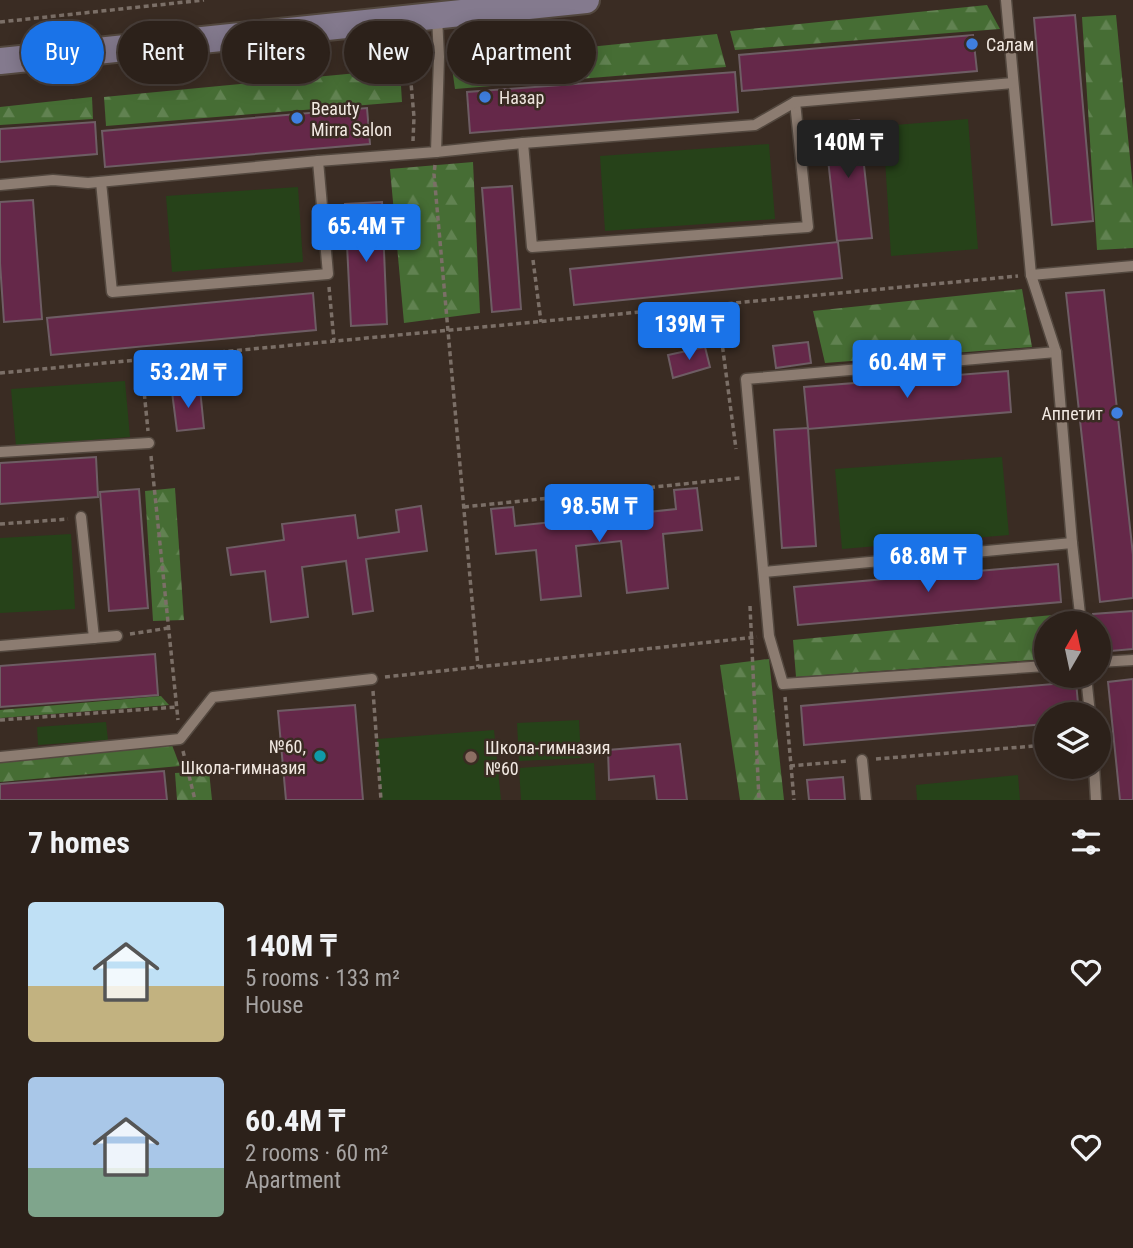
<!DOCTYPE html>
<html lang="en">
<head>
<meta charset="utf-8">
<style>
	:root { --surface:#2c211a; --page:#342923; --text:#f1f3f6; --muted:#a6a3a2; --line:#483e39; --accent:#1a73e8 }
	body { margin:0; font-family:"Roboto Condensed",sans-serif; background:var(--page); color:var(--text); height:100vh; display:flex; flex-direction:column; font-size:26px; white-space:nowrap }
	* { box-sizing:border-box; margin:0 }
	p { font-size:23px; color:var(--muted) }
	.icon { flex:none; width:38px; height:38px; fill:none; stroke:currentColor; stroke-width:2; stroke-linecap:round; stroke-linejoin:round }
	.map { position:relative; height:800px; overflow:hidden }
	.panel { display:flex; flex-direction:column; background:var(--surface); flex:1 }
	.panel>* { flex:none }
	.guide { position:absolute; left:21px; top:21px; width:700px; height:63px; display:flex; gap:14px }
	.needle { width:46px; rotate:9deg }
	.controls { position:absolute; left:1034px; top:611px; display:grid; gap:14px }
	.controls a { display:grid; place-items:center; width:77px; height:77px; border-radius:50%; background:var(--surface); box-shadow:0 4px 18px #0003,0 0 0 2px var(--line); font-size:35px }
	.price { position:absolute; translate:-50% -60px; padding:0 16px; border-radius:7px; background:var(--accent); color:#fff; font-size:23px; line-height:46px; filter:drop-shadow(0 2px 4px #0008) }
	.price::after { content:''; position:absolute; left:50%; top:42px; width:21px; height:16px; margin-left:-10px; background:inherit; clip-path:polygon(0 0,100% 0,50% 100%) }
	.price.on { background:#222; color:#fff }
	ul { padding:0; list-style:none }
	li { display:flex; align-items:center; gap:21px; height:175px; padding:0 28px }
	li span { display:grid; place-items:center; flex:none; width:196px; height:140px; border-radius:7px; color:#555 }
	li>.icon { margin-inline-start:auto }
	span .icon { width:84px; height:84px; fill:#fffc; stroke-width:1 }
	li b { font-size:30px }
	h2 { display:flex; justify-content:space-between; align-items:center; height:84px; padding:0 28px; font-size:30px }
	.pill { padding:0 24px; border-radius:32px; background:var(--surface); box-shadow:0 4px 18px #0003,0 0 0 2px var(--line); font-size:24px; line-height:63px }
	.pill.on { background:var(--accent); color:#fff }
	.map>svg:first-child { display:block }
	.forest { fill:url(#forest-firs) }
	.park { fill:#264219 }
	.building { fill:#652849; stroke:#6e5d64; stroke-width:2 }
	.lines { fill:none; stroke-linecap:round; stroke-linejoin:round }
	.lane-casing { stroke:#53483f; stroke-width:13 }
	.secondary-casing { stroke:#53483f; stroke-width:30 }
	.path { stroke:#7b6f67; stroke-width:3.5; stroke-dasharray:5 3.5; stroke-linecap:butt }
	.lane { stroke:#8c7c71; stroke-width:10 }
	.secondary { stroke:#847a8e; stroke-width:26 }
	.shop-dot { fill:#3f7fe0; stroke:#3a2c23; stroke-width:2.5 }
	.culture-dot { fill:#0f9aa8; stroke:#3a2c23; stroke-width:2.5 }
	.education-dot { fill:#8d6e63; stroke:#3a2c23; stroke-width:2.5 }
	.labels { text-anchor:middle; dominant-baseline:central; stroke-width:5; stroke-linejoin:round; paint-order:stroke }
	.poi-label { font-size:18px; fill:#f2e9e2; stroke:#3a2c23; text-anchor:start }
</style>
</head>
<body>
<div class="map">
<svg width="1133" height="800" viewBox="0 0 1133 800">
	<defs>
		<pattern id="forest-firs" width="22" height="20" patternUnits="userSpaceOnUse" patternTransform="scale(1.75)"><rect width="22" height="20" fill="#466d34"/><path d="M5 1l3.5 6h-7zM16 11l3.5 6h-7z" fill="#618251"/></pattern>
	</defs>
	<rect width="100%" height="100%" fill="#3a2c23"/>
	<!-- forest -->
	<g class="forest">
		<polygon points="987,5 1000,29 735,50 730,31"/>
		<polygon points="1116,15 1133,188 1133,248 1097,250 1082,17"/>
		<polygon points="717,34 726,67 455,89 451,61"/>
		<polygon points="400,69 402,102 106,126 104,97"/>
		<polygon points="92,97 93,119 0,125 0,107"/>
		<polygon points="473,162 480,313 404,323 390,169"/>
		<polygon points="1022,289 1032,347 825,363 813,311"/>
		<polygon points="175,488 184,620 153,621 145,491"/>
		<polygon points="1063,614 1066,623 1046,623 1046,659 796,677 793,640"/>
		<polygon points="769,659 784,800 740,800 720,665"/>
		<polygon points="161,696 169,705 0,718 0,710"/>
		<polygon points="172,745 180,766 0,782 0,761"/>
		<polygon points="209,771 212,800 177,800 175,773"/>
	</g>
	<!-- park -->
	<g class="park">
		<polygon points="968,119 978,249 891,256 883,126"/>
		<polygon points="769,144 775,219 605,231 600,156"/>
		<polygon points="298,187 303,262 172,272 166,196"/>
		<polygon points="125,381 130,437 16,446 11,389"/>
		<polygon points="1002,457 1009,535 842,549 835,469"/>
		<polygon points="71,534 75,609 0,613 0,538"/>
		<polygon points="579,720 581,758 519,761 517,723"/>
		<polygon points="106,722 108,740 38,745 37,727"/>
		<polygon points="494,730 501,800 381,800 377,739"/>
		<polygon points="594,763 596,800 521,800 519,768"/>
		<polygon points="1018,775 1020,800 917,800 916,785"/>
	</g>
	<!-- building -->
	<g class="building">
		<polygon points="1075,15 1093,221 1052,225 1034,18"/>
		<polygon points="973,35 977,71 742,91 739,55"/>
		<polygon points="735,72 738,112 470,133 467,92"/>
		<polygon points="367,108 370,144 105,167 102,131"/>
		<polygon points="859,120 872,238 837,241 824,123"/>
		<polygon points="95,122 97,154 0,162 0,129"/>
		<polygon points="512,186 521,309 492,312 482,188"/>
		<polygon points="33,200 42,319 4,322 0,263 0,202"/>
		<polygon points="382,202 387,324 351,326 345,204"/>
		<polygon points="838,242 842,278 574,305 570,269"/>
		<polygon points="1104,290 1133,555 1133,598 1100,602 1066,293"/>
		<polygon points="313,293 316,330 51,355 47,318"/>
		<polygon points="808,342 811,363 776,368 773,346"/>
		<polygon points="705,347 710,367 673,378 668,355"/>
		<polygon points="1008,371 1011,412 808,429 804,387"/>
		<polygon points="200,389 204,428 177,431 172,392"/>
		<polygon points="808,428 816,546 782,548 774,430"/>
		<polygon points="96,457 98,497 0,504 0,463"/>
		<polygon points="697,488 702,530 663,534 668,588 627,593 621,541 576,546 581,596 541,600 536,550 496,554 491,509 513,507 515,526 676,509 674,490"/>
		<polygon points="139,489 148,608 109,611 100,492"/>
		<polygon points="421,506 427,551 366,559 373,611 353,614 346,561 302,567 308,617 271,622 265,571 231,575 227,548 284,540 282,524 355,515 358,538 399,532 396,510"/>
		<polygon points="1058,564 1061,602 798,625 794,587"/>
		<polygon points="1133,611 1133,649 1099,652 1099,623 1094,623 1093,614"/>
		<polygon points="155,654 158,695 0,707 0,666"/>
		<polygon points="1133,679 1133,800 1120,800 1108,682"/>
		<polygon points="1076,682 1079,714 1046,714 1046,724 804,745 801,706"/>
		<polygon points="355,705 363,800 286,800 278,711"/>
		<polygon points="680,744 687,800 657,800 654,776 609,780 608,750"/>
		<polygon points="164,771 167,800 0,800 0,784"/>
		<polygon points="843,777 845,800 809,800 807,780"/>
	</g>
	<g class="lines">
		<!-- lane casing -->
		<g class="lane-casing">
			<g id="lane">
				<polyline points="1006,0 1031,275 1056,352 746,379 769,636 783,684 1046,666"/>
				<polyline points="523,143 532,247 808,227 795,102"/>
				<polyline points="436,152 523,143 755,125 795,102 1013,83"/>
				<polyline points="101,182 112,292 328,274 318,161"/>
				<polyline points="0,185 53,180 88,183 318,161 436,152 439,57 437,17"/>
				<polyline points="1031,275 1133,266"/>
				<polyline points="1056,352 1072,543 1081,623"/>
				<polyline points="0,452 149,443"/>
				<polyline points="81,517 94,638"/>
				<polyline points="764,572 1072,543"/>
				<polyline points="0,646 117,636"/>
				<polyline points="1099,662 1133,660"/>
				<polyline points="1086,676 1090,714"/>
				<polyline points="0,757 180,739 213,697 372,679"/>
				<polyline points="862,760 866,800"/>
				<polyline points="1094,766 1096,800"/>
			</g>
		</g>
		<!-- secondary casing -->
		<g class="secondary-casing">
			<polyline id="secondary" points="0,61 586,0"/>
		</g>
		<!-- path -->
		<g class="path">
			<polyline points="0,22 204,0"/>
			<polyline points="409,60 414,117 413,141"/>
			<polyline points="435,165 434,174 478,667"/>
			<polyline points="533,260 541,322"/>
			<polyline points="329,287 334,341"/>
			<polyline points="717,305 736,449"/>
			<polyline points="141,360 148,431"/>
			<polyline points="0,373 1018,276"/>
			<polyline points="151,456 178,720"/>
			<polyline points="464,507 740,478"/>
			<polyline points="0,524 68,519"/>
			<polyline points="750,606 759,800"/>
			<polyline points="130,634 169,628"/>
			<polyline points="385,677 757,637"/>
			<polyline points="373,691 381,800"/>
			<polyline points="785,697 794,800"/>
			<polyline points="0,720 177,707"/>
			<polyline points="183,751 195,800"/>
			<polyline points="876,759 1046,745"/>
			<polyline points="790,766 848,761"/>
		</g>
		<!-- lane -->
		<use href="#lane" class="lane"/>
		<!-- secondary -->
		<use href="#secondary" class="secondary"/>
	</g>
	<!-- markers -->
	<g class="shop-dot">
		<circle cx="972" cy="44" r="7"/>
		<circle cx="485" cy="97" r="7"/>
		<circle cx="297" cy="118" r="7"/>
		<circle cx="1117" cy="413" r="7"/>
	</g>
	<circle class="culture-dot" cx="320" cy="756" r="7"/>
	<circle class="education-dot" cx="471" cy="757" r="7"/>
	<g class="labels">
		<!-- poi labels -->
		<g class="poi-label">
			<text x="986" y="44">Салам</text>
			<text x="499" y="97">Назар</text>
			<text x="311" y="108">Beauty<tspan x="311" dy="21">Mirra Salon</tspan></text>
			<text x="1103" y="413" text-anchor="end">Аппетит</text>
			<text x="306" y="746" text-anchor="end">№60,<tspan x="306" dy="21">Школа-гимназия</tspan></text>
			<text x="485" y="747">Школа-гимназия<tspan x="485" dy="21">№60</tspan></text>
		</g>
	</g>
</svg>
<div class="controls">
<a><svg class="needle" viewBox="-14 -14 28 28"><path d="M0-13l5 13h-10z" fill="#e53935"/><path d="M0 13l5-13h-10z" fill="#a6a3a2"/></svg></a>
<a><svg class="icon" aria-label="layers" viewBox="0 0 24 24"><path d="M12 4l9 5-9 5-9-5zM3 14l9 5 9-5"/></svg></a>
</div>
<b class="price on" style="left:848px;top:180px">140M ₸</b>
<b class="price" style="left:366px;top:264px">65.4M ₸</b>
<b class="price" style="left:689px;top:362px">139M ₸</b>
<b class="price" style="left:907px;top:400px">60.4M ₸</b>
<b class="price" style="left:188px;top:410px">53.2M ₸</b>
<b class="price" style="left:599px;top:544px">98.5M ₸</b>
<b class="price" style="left:928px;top:594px">68.8M ₸</b>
<div class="guide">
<a class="pill on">Buy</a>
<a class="pill">Rent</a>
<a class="pill">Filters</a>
<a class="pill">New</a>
<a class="pill">Apartment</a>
</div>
</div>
<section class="panel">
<h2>7 homes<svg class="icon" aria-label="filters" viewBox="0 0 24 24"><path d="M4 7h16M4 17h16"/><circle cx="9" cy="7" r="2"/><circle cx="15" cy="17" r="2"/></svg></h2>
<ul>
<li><span style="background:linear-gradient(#bfe0f5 60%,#c2b280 0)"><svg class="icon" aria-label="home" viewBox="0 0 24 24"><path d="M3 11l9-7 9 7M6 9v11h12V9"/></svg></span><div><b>140M ₸</b><p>5 rooms · 133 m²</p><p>House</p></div><svg class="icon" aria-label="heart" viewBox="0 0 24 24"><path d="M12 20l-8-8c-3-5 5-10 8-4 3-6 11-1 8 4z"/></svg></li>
<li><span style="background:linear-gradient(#a9c7e8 65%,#7fa58c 0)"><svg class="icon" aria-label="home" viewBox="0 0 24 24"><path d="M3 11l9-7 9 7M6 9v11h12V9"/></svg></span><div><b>60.4M ₸</b><p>2 rooms · 60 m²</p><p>Apartment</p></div><svg class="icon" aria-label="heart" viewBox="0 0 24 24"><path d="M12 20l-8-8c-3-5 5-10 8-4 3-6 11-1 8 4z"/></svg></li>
</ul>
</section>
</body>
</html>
